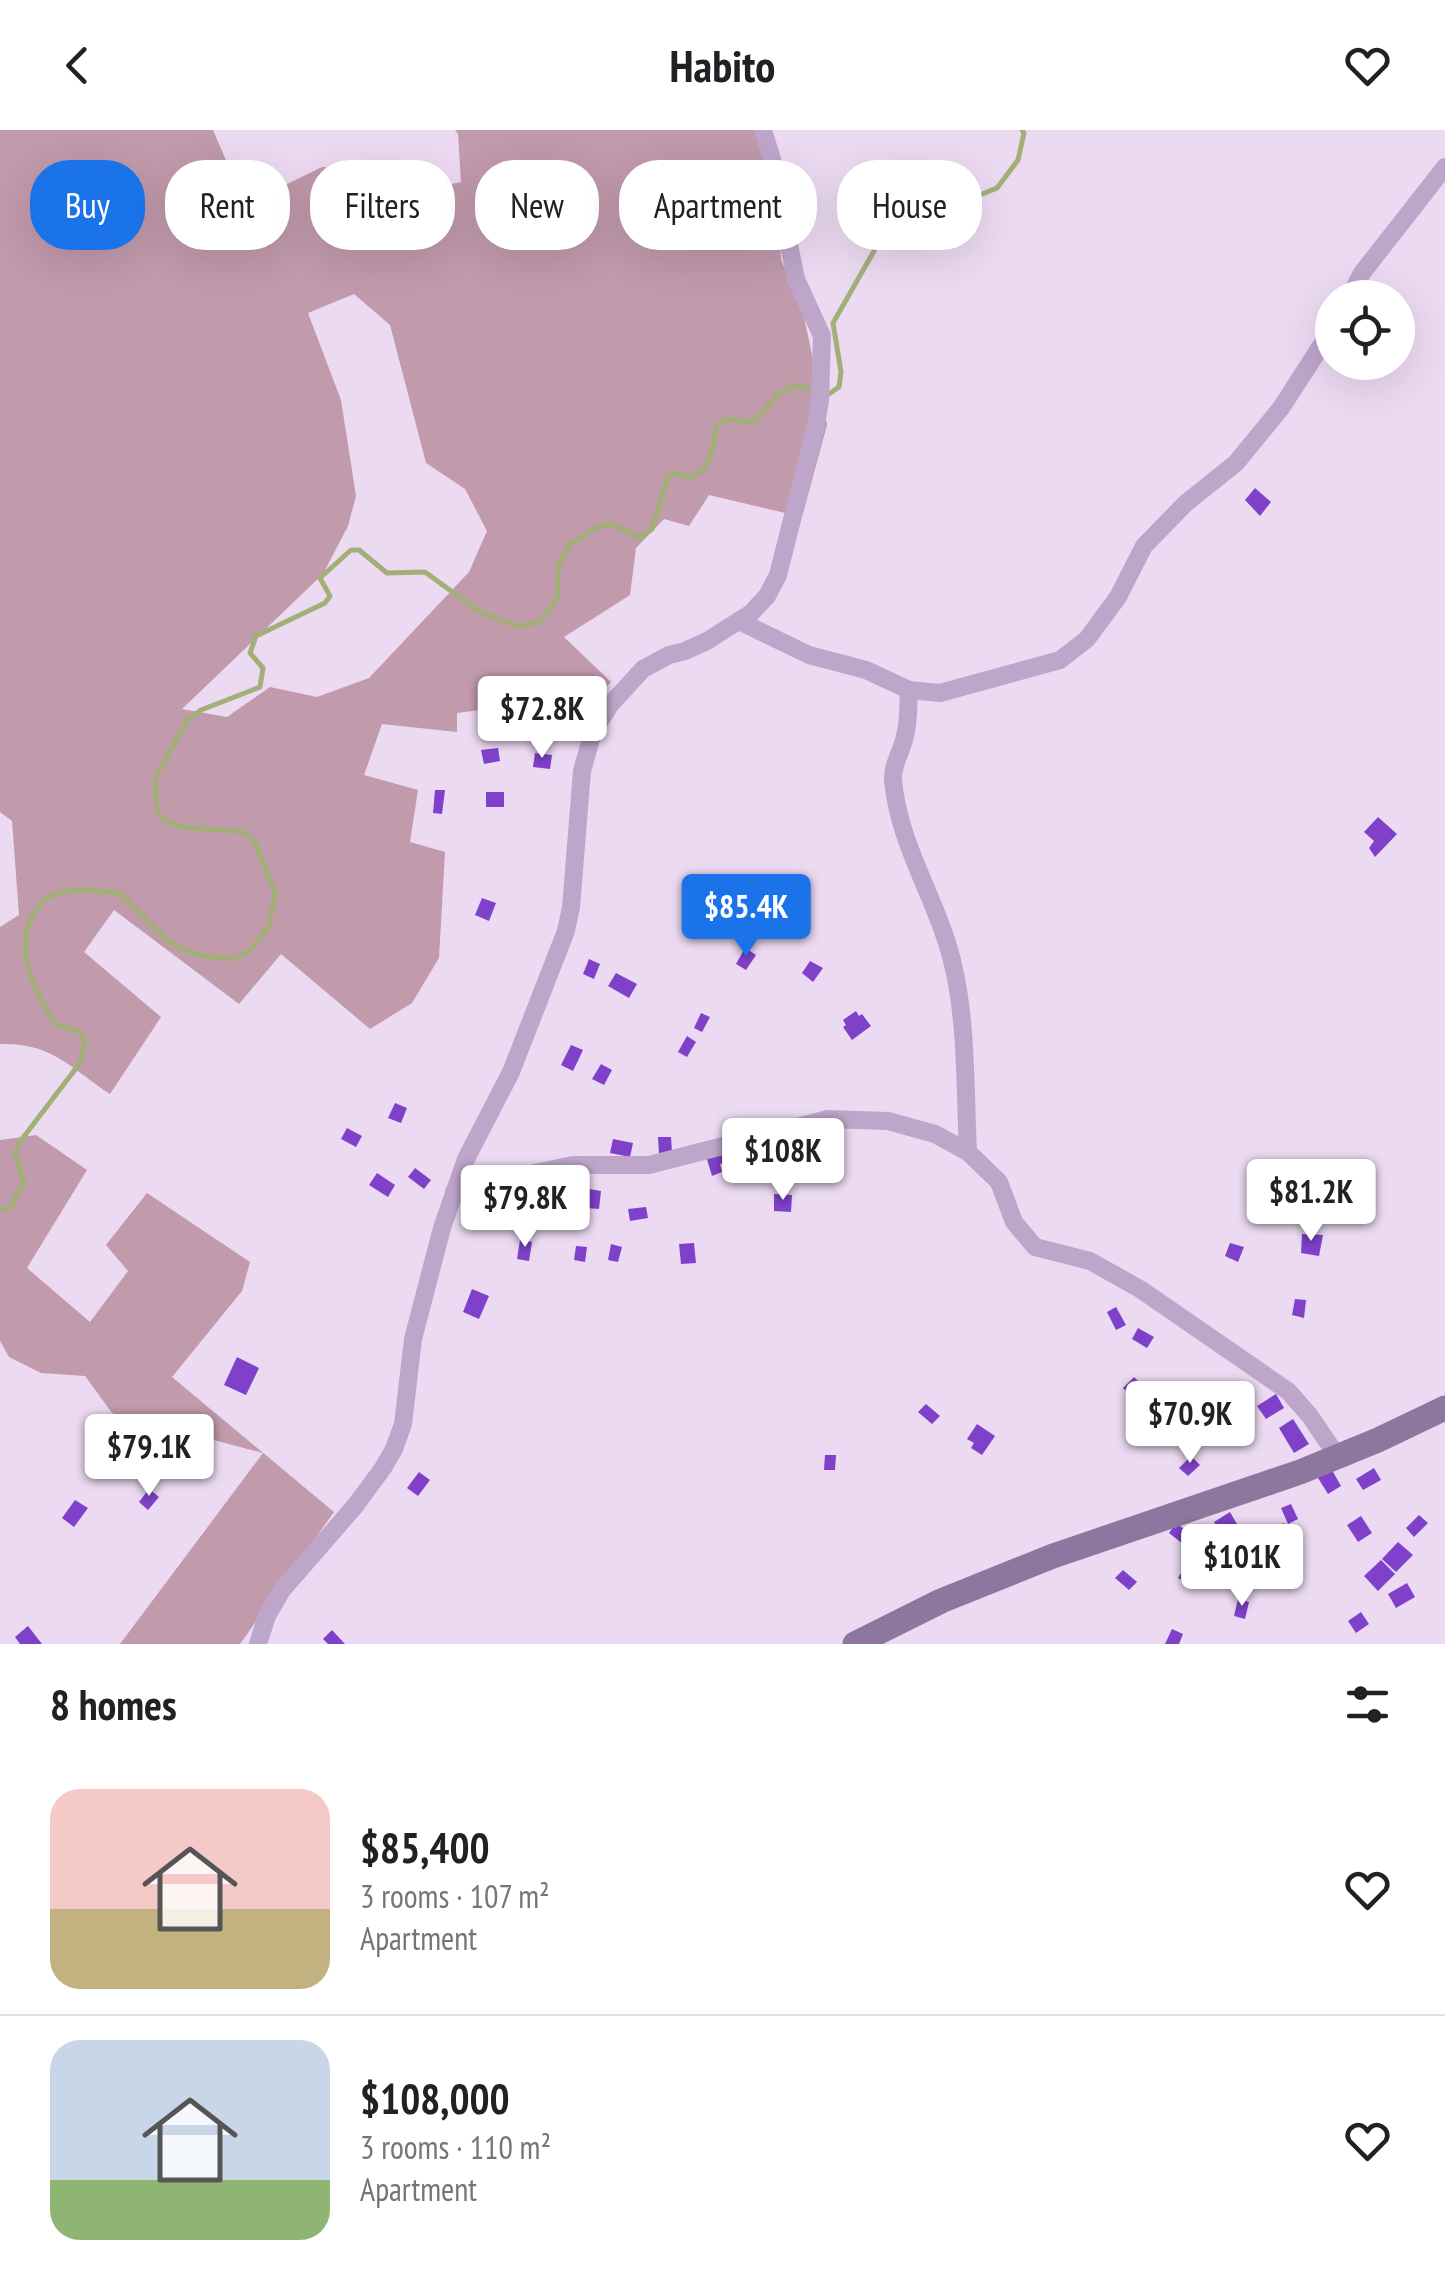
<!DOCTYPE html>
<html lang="en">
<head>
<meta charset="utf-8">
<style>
	:root { --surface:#fff; --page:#f6f6f6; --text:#202124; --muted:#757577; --line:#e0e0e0; --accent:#1a73e8 }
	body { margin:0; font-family:"PT Sans Narrow",sans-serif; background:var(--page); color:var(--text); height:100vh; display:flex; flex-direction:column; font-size:38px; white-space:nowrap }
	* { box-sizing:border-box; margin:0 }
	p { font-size:32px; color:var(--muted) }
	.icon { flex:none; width:55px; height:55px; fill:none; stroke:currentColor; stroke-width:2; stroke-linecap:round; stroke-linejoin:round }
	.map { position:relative; height:1514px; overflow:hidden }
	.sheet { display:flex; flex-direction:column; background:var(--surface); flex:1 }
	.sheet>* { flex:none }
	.hud { position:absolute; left:30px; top:30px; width:1385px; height:90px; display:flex; gap:20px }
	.tools { position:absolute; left:1315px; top:150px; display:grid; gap:20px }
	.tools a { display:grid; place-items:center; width:100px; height:100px; border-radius:50%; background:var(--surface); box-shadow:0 10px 40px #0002; font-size:50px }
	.price { position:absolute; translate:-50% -85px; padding:0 22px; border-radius:10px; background:#fff; color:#222; font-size:32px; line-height:65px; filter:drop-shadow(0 2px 5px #0008) }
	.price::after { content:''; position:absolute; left:50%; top:60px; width:30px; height:22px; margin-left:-15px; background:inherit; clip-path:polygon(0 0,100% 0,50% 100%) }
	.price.selected { background:var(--accent); color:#fff }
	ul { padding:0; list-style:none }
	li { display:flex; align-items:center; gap:30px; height:250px; padding:0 50px }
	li+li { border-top:2px solid var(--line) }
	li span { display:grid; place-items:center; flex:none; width:280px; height:200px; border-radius:30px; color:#555 }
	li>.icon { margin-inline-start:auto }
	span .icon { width:120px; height:120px; fill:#fffc; stroke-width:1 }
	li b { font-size:42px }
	h2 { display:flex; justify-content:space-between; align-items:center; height:120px; padding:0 50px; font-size:42px }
	.chip { padding:0 35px; border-radius:40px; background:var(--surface); box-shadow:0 10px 40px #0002; font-size:35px; line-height:90px }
	.chip.selected { background:var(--accent); color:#fff }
	header { display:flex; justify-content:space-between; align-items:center; height:130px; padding:0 50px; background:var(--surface); font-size:45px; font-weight:600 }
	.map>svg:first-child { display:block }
	.green { fill:#c19aac; fill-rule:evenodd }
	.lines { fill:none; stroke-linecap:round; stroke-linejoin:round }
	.stream { stroke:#a2b078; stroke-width:5 }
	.building { fill:#7f41c9 }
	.street { stroke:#bea6ca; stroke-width:18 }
	.secondary { stroke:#8d779e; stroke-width:25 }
</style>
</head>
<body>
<header><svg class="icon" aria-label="back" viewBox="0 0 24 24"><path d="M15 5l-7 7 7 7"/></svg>Habito<svg class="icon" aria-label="heart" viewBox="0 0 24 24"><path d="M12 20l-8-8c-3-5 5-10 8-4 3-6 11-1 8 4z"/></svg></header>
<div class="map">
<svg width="1445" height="1514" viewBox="0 0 1445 1514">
	<rect width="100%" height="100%" fill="#ecdaf2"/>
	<!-- green -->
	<g class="green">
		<path d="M0,0H213L231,42L277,59L322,37L370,39L414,62L461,52L458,4L455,0H757L778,73L781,129L804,187L827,295L802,387L709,365L689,396L664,389L636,418L630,465L564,507L611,552L599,565L457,583V602L382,594L364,645L418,660L410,712L445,722L439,828L412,873L370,899L281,824L239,874L114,780L84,822L161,887L110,964C71,938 51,912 0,914V797L19,785L12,691L0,682ZM354,164L390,195L426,333L465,359L487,401L469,442L369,548L317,567L270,557L227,587L182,579L323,444L348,396L356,366L341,270L308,183Z"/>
		<polygon points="36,1005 87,1040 27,1138 90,1192 128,1141 106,1115 147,1063 250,1132 242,1161 172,1247 334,1382 240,1514 120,1514 263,1323 112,1283 85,1246 41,1243 9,1227 0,1211 0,1010"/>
	</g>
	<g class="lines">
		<!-- stream -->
		<g class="stream">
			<polyline points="825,263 829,264 839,257 841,242 833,193 878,114 888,103 997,58 1018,30 1024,3 1022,0"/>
			<path d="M0,1079H10L24,1051L15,1024L19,1013L80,933L85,910L76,900L56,895C35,863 9,813 38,778C40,775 45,769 49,767C68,755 98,762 120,763L170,813L197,825L231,829L248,823L269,796L275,762L255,713L243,702L181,697L164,690L157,682L155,648L187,591L201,580L260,557L263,538L250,523L256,506L325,473L330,466L320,448L351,420H359L387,443L425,442L480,482L517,496L540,492L557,469L559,435L569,415L597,397L613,394L640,408L652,399L668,347L676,343L689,348C713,338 712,321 716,297L726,289L753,292L779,263L796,255L814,260"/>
		</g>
	</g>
	<!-- building -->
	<g class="building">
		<polygon points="1255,358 1271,372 1260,386 1245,370"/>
		<polygon points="498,618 500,631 484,634 481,620"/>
		<polygon points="535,623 552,625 550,639 533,637"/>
		<polygon points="435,660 445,660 442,684 433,683"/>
		<rect x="486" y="662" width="18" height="15"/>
		<polygon points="1378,687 1397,704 1375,727 1369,718 1374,711 1364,702"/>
		<polygon points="482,768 496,773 489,791 475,785"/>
		<polygon points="745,818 756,825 746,840 736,834"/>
		<polygon points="589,829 600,834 594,849 583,844"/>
		<polygon points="810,831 823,838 813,852 802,843"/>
		<polygon points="616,843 637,854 629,868 608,856"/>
		<polygon points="856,881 859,886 862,884 871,896 852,910 843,897 846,895 843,890"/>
		<polygon points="701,883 710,887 702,902 694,898"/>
		<polygon points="687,906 696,912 687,927 678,922"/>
		<polygon points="571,915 583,920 573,941 561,935"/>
		<polygon points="601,934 612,940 604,955 592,949"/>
		<polygon points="395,973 407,978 401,993 388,988"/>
		<polygon points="347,998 362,1006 356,1017 341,1009"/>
		<polygon points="658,1007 671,1007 672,1023 659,1024"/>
		<polygon points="613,1009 633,1013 630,1027 610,1023"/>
		<polygon points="721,1024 724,1033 720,1034 722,1042 712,1046 706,1026"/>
		<polygon points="415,1038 431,1050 424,1059 408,1047"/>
		<polygon points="377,1043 395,1055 388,1067 369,1055"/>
		<polygon points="589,1059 601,1061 599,1079 587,1078"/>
		<polygon points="774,1064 792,1065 791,1082 774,1081"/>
		<polygon points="646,1077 648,1088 630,1091 628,1079"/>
		<polygon points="1302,1104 1323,1105 1319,1126 1301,1123"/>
		<polygon points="520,1110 532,1112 529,1131 517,1129"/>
		<polygon points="694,1113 696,1133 681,1134 679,1114"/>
		<polygon points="1230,1113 1244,1117 1238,1132 1225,1126"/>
		<polygon points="611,1114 622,1117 618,1132 608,1130"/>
		<polygon points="576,1116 587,1117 585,1132 574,1130"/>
		<polygon points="472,1159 489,1166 479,1189 463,1182"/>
		<polygon points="1295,1169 1306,1170 1304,1188 1292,1185"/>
		<polygon points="1116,1177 1126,1195 1116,1200 1107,1182"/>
		<polygon points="1138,1198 1154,1207 1147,1218 1132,1209"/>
		<polygon points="237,1227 259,1238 246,1265 224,1255"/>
		<polygon points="1134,1247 1143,1256 1132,1267 1123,1258"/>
		<polygon points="1276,1264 1284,1278 1266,1289 1257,1276"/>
		<polygon points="926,1274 940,1286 932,1294 918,1282"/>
		<polygon points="1293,1289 1309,1314 1294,1323 1279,1298"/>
		<polygon points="977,1294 995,1306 982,1325 971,1318 974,1313 967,1309"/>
		<polygon points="825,1325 836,1325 835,1340 824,1340"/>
		<polygon points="1191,1326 1200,1335 1188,1346 1179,1338"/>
		<polygon points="1374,1338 1381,1350 1363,1360 1356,1349"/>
		<polygon points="1332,1340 1341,1356 1328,1364 1318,1348"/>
		<polygon points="419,1342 430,1350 418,1366 407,1358"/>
		<polygon points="149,1359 159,1367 148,1380 139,1372"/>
		<polygon points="75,1370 88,1378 74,1397 62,1388"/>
		<polygon points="1291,1374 1298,1389 1288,1394 1281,1378"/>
		<polygon points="1230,1382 1240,1399 1224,1409 1214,1392"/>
		<polygon points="1419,1385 1428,1393 1414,1407 1406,1398"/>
		<polygon points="1361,1386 1372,1403 1358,1412 1347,1395"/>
		<polygon points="1176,1393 1191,1404 1183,1414 1169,1403"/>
		<polygon points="1284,1393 1289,1407 1279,1411 1274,1398"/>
		<polygon points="1398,1412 1413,1425 1396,1442 1382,1429"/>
		<polygon points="1381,1430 1395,1444 1378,1461 1364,1446"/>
		<polygon points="1123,1440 1137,1452 1129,1460 1115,1448"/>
		<polygon points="1183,1440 1200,1450 1196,1457 1178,1448"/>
		<polygon points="1407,1453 1415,1467 1396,1478 1388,1464"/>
		<polygon points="1238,1469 1249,1472 1245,1489 1234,1486"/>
		<polygon points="1361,1482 1369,1494 1356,1503 1348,1491"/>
		<polygon points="28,1496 42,1514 20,1514 15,1507"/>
		<polygon points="1172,1499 1183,1504 1179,1514 1165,1514"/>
		<polygon points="332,1500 345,1514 328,1514 323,1509"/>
	</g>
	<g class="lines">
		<!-- street -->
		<g class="street">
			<polyline points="1349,168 1362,143 1445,37"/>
			<polyline points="739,491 809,525 866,540 909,560 940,563 1060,530 1087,509 1118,467 1144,416 1186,373 1236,333 1281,278 1332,199"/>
			<path d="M909,560C908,575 909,592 905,606C902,621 892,635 893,650C899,718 940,773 954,839C967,897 965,963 968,1022"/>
			<polyline points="454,1062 484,1059 535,1043 573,1035 649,1035 828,989 888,991 935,1004 968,1022 999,1052 1014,1092 1035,1117 1090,1131 1140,1159 1288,1261 1310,1286 1337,1326"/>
			<polyline points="258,1514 267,1486 282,1460 355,1376 383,1338 394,1319 403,1294 413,1209 442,1098 466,1029 511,942 566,801 571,777 582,641 593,602 610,575 643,539 669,525 685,521 707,511 751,483 767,466 778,445 815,299 820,271 822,206 796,149 786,100 782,62 763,0"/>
		</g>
		<!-- secondary -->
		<polyline class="secondary" points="855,1514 941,1471 1053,1426 1300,1342 1378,1310 1445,1278"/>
	</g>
</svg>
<div class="tools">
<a><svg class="icon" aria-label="locate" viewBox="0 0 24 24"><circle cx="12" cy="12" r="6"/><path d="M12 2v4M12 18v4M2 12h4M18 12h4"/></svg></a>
</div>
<b class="price" style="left:542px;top:631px">$72.8K</b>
<b class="price selected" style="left:746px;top:829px">$85.4K</b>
<b class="price" style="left:783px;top:1073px">$108K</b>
<b class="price" style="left:1311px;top:1114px">$81.2K</b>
<b class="price" style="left:525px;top:1120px">$79.8K</b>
<b class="price" style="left:1190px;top:1336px">$70.9K</b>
<b class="price" style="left:149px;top:1369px">$79.1K</b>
<b class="price" style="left:1242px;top:1479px">$101K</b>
<div class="hud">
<a class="chip selected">Buy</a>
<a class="chip">Rent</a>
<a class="chip">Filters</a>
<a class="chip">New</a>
<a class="chip">Apartment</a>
<a class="chip">House</a>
</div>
</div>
<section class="sheet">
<h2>8 homes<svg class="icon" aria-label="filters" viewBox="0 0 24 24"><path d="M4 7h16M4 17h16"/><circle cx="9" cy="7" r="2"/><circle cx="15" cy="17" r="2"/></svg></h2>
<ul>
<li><span style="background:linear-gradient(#f6c9c9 60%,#c2b280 0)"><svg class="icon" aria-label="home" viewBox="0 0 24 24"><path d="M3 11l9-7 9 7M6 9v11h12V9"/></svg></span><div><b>$85,400</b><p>3 rooms · 107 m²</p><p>Apartment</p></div><svg class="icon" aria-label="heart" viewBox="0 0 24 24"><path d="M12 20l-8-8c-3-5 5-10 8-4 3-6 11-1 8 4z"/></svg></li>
<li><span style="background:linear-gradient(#c9d6e8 70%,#8fb573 0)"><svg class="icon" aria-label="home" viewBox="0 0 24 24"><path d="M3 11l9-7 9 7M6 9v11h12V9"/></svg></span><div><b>$108,000</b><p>3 rooms · 110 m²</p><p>Apartment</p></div><svg class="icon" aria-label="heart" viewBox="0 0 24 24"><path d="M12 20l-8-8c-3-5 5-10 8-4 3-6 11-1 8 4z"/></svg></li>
</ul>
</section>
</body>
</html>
